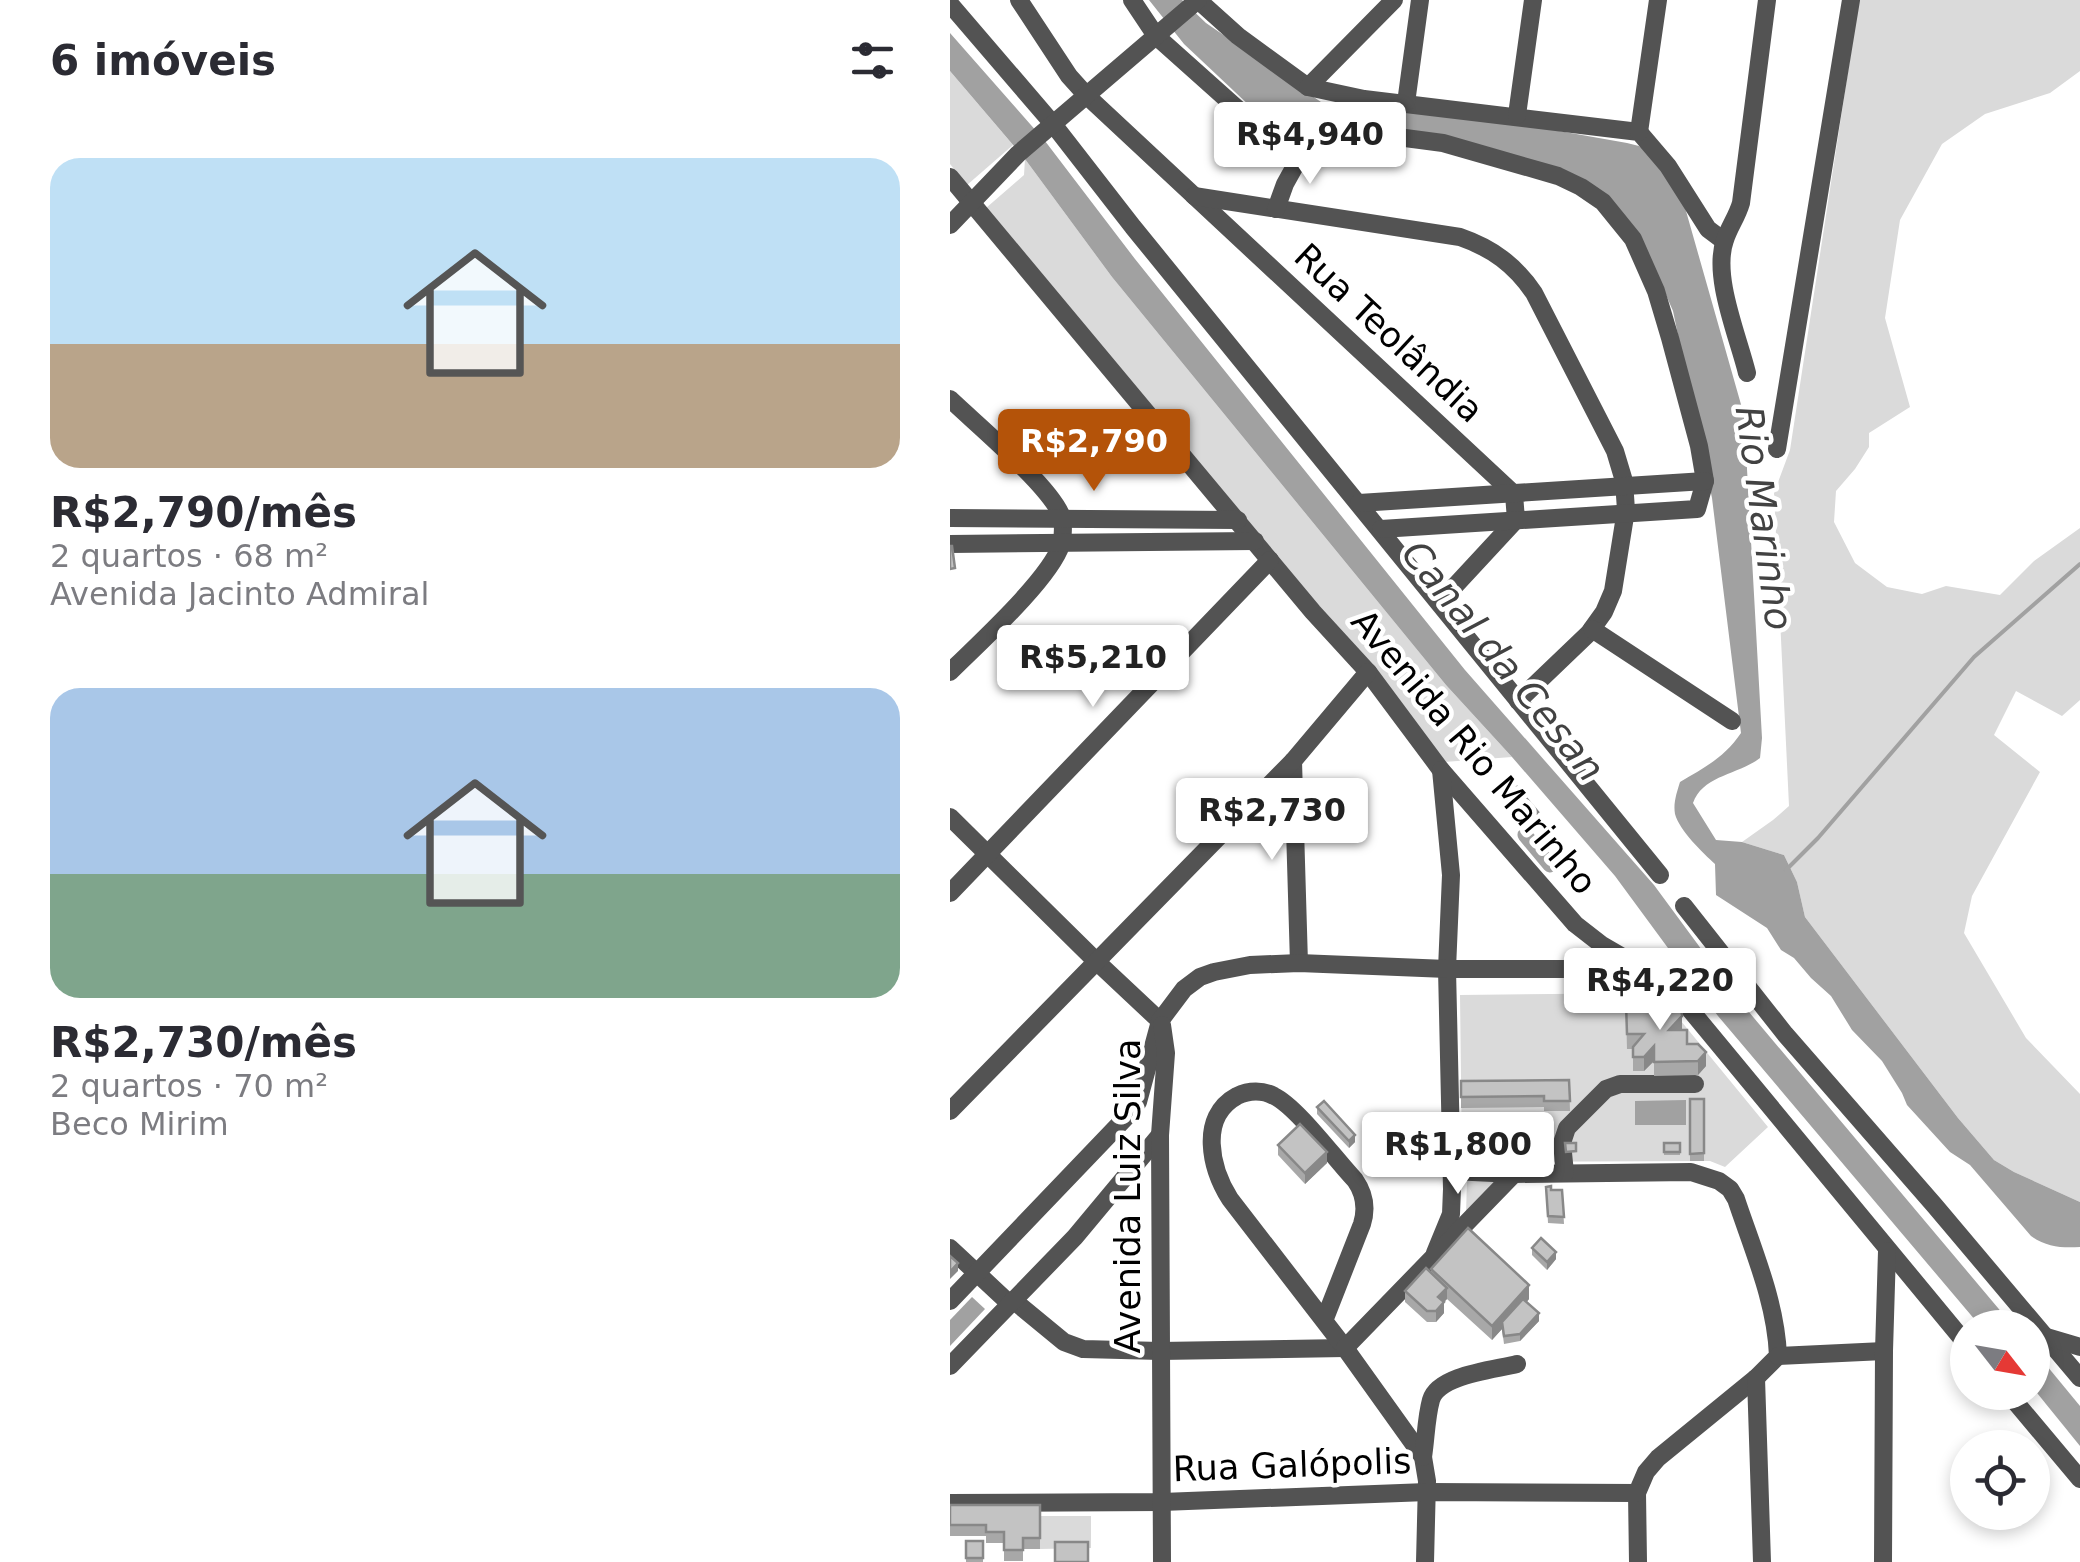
<!DOCTYPE html>
<html lang="pt">
<head>
<meta charset="utf-8">
<style>
	:root { --surface:#fff; --page:#f2f2f3; --text:#2b2b33; --muted:#7c7c81; --accent:#b45309 }
	body { margin:0; font-family:"DejaVu Sans",sans-serif; background:var(--page); color:var(--text); height:100vh; display:flex; flex-direction:column; font-size:38px; white-space:nowrap }
	* { box-sizing:border-box; margin:0 }
	p { font-size:32px; color:var(--muted) }
	.icon { flex:none; width:55px; height:55px; fill:none; stroke:currentColor; stroke-width:2; stroke-linecap:round; stroke-linejoin:round }
	.map { position:relative; flex:1; overflow:hidden }
	.drawer { display:flex; flex-direction:column; background:var(--surface); width:950px }
	.drawer>* { flex:none }
	.needle { width:65px; rotate:121deg }
	.tools { position:absolute; left:1000px; top:1310px; display:grid; gap:20px }
	.tools a { display:grid; place-items:center; width:100px; height:100px; border-radius:50%; background:var(--surface); box-shadow:0 5px 15px #0003; font-size:50px }
	.price { position:absolute; translate:-50% -85px; padding:0 22px; border-radius:10px; background:#fff; color:#222; font-size:32px; line-height:65px; filter:drop-shadow(0 2px 5px #0008) }
	.price::after { content:''; position:absolute; left:50%; top:60px; width:30px; height:22px; margin-left:-15px; background:inherit; clip-path:polygon(0 0,100% 0,50% 100%) }
	.price.on { background:var(--accent); color:#fff }
	ul { padding:0; list-style:none }
	li { display:grid; align-content:center; gap:20px; height:530px; padding:0 50px }
	li span { display:grid; place-items:center; height:310px; border-radius:30px; color:#555 }
	li>.icon { margin-inline-start:auto }
	span .icon { width:180px; height:180px; fill:#fffc; stroke-width:1 }
	li b { font-size:42px }
	h2 { display:flex; justify-content:space-between; align-items:center; height:120px; padding:0 50px; font-size:42px }
	main { display:flex; flex:1; min-height:0 }
	.map>svg:first-child { display:block }
	.green { fill:#dadada }
	.water { fill:#a1a1a1 }
	.lines { fill:none; stroke-linecap:round; stroke-linejoin:round }
	.stream { stroke:#a1a1a1; stroke-width:4 }
	.canal { stroke:#a1a1a1; stroke-width:15 }
	.minor { stroke:#535353; stroke-width:18 }
	.wall { fill:#a8a8a8 }
	.shaded-wall { fill:#888 }
	.building { fill:#c3c3c3; stroke:#888; stroke-width:2.5 }
	.labels { text-anchor:middle; dominant-baseline:central; stroke-width:9; stroke-linejoin:round; paint-order:stroke }
	.street-label { font-size:35px; fill:#000; stroke:#fff }
	.water-label { font-size:38px; font-style:italic; fill:#424242; stroke:#fff }
</style>
</head>
<body>
<main>
<section class="drawer">
<h2>6 imóveis<svg class="icon" aria-label="filters" viewBox="0 0 24 24"><path d="M4 7h16M4 17h16"/><circle cx="9" cy="7" r="2"/><circle cx="15" cy="17" r="2"/></svg></h2>
<ul>
<li><span style="background:linear-gradient(#bfe0f5 60%,#b9a48a 0)"><svg class="icon" aria-label="home" viewBox="0 0 24 24"><path d="M3 11l9-7 9 7M6 9v11h12V9"/></svg></span><div><b>R$2,790/mês</b><p>2 quartos · 68 m²</p><p>Avenida Jacinto Admiral</p></div></li>
<li><span style="background:linear-gradient(#a9c7e8 60%,#7fa58c 0)"><svg class="icon" aria-label="home" viewBox="0 0 24 24"><path d="M3 11l9-7 9 7M6 9v11h12V9"/></svg></span><div><b>R$2,730/mês</b><p>2 quartos · 70 m²</p><p>Beco Mirim</p></div></li>
</ul>
</section>
<div class="map">
<svg width="1130" height="1562" viewBox="0 0 1130 1562">
	<rect width="100%" height="100%" fill="#fff"/>
	<!-- green -->
	<g class="green">
		<polygon points="909,0 1130,0 1130,71 1100,93 1035,114 992,144 950,220 935,318 960,407 919,433 919,447 905,469 886,491 884,522 905,563 937,587 972,594 996,586 1050,595 1084,561 1130,528 1130,700 1112,716 1066,691 1044,735 1090,772 1022,896 1014,933 1076,1038 1130,1094 1130,1202 1064,1172 1044,1160 1008,1118 855,917 847,882 834,855 792,842 823,820 839,806 824,493 840,450"/>
		<polygon points="0,71 63,145 17,185 0,164"/>
		<polygon points="75,159 162,277 496,685 562,757 494,762 36,208 74,175"/>
		<polygon points="708,993 818,1127 775,1167 760,1161 512,1162 510,995"/>
		<polygon points="517,1180 546,1181 516,1214"/>
		<polygon points="90,1516 141,1516 141,1548 90,1549"/>
	</g>
	<!-- water -->
	<g class="water">
		<path d="M199,0H232L256,23L371,102L475,107L677,143L689,146L707,158L734,204L794,415L812,738L810,758C788,775 753,775 743,803L766,840L792,842L834,855L847,882L855,917L1008,1118L1044,1160L1064,1172L1130,1202V1247C1111,1248 1097,1247 1081,1236L1020,1165L1000,1152L957,1105L952,1093L932,1061L902,1030L881,996L861,978L844,958L831,950L817,928L766,895L765,864C753,853 729,830 725,814C723,803 727,792 730,782C755,767 774,758 791,733L762,498L723,311L697,251L632,182L423,129L374,132L342,130L319,124L234,44Z"/>
		<polygon points="0,33 95,141 185,259 515,670 704,885 788,999 1064,1327 1031,1327 768,1016 665,876 562,757 496,685 162,277 75,159 0,71"/>
		<polygon points="736,1100 736,1125 685,1125 685,1101"/>
		<polygon points="22,1297 35,1309 0,1346 0,1320"/>
		<polygon points="1083,1349 1130,1406 1130,1446 1083,1388"/>
	</g>
	<g class="lines">
		<!-- stream -->
		<polyline class="stream" points="836,870 868,838 1024,657 1130,564"/>
		<!-- canal -->
		<polyline class="canal" points="575,835 600,865"/>
		<!-- minor -->
		<g class="minor">
			<polyline points="69,0 119,76 137,96 564,494 566,520 490,602"/>
			<polyline points="182,0 206,36 300,120 336,143 355,148"/>
			<polyline points="248,0 288,36 358,87 414,99 689,132 718,166 758,229 774,241"/>
			<polyline points="0,4 103,124 183,227 710,875"/>
			<polyline points="358,87 444,0"/>
			<polyline points="456,103 470,0"/>
			<polyline points="567,115 583,0"/>
			<polyline points="689,132 708,0"/>
			<polyline points="0,177 363,612 418,672 491,770 625,924 652,945 707,977 728,995 1018,1346"/>
			<path d="M244,196L510,237C542,248 565,265 584,293L665,451L674,481L676,510L663,591L654,612L639,633L568,701"/>
			<polyline points="326,209 335,184 355,148 382,139 440,136 493,143 608,176 631,187 653,202 683,239 706,291 720,338 749,446 755,481 747,509 431,529"/>
			<polyline points="0,225 68,154 248,0"/>
			<path d="M797,373C788,336 762,276 775,240C779,227 787,217 791,203L817,0"/>
			<path d="M0,399C26,424 99,485 111,515C114,522 113,538 111,545C99,580 28,644 0,672"/>
			<polyline points="827,449 901,0"/>
			<polyline points="409,503 755,481"/>
			<polyline points="0,518 288,520"/>
			<polyline points="0,544 305,541"/>
			<polyline points="642,629 782,721"/>
			<polyline points="343,761 349,963"/>
			<polyline points="0,817 146,961 210,1021"/>
			<polyline points="0,893 320,560"/>
			<polyline points="734,906 835,1034 985,1206 1130,1378"/>
			<polyline points="0,1111 343,761 418,672"/>
			<path d="M502,1171L564,1174L741,1172L769,1181L780,1189L786,1199C803,1250 826,1302 828,1356L806,1378L708,1458L696,1472L687,1493L688,1562"/>
			<polyline points="615,1173 612,1143 617,1128 656,1089 670,1084 745,1084"/>
			<polyline points="0,1248 59,1303"/>
			<polyline points="485,1253 501,1214 502,1189 497,969 501,875 491,770"/>
			<polyline points="63,1300 114,1342 133,1349 210,1351 395,1348"/>
			<polyline points="0,1301 180,1113 188,1102 210,1021 234,989 250,977 264,972 300,965 349,963 497,969 648,969 678,960"/>
			<path d="M374,1321L412,1224C417,1208 414,1193 405,1180C385,1159 347,1107 324,1096C313,1090 299,1090 287,1096C248,1117 261,1169 280,1199L395,1348L473,1457L477,1481L475,1562"/>
			<polyline points="1097,1337 1130,1347"/>
			<polyline points="395,1348 564,1174"/>
			<polyline points="828,1356 934,1351"/>
			<polyline points="0,1366 125,1237 210,1135"/>
			<polyline points="806,1378 812,1562"/>
			<polyline points="1057,1392 1130,1479"/>
			<path d="M473,1457C476,1438 476,1418 481,1400C488,1375 544,1370 567,1364"/>
			<polyline points="0,1503 212,1502 477,1492 687,1493"/>
			<polyline points="212,1562 210,1135 216,1053 212,1025"/>
			<polyline points="933,1562 934,1351 937,1251"/>
		</g>
	</g>
	<!-- wall -->
	<g class="wall">
		<polygon points="561,792 588,819 581,824 561,800"/>
		<polygon points="708,982 715,1000 709,1006 710,1017 732,1030 737,1044 756,1066 748,1075 704,1076 704,1061 694,1071 683,1071 683,1049 677,1049 676,1008 650,1008 642,1001 642,990"/>
		<polygon points="619,1080 620,1111 594,1111 594,1107 511,1108 511,1081"/>
		<rect x="740" y="1099" width="14" height="62"/>
		<polygon points="367,1107 405,1142 399,1148 367,1114"/>
		<rect x="714" y="1143" width="16" height="12"/>
		<polygon points="328,1145 377,1163 355,1184 328,1155"/>
		<polygon points="596,1187 601,1190 612,1190 614,1224 598,1223"/>
		<polygon points="582,1248 606,1259 597,1270 582,1255"/>
		<polygon points="481,1269 579,1299 577,1302 589,1321 570,1341 554,1344 552,1329 542,1340 497,1299 494,1302 494,1313 486,1322 477,1322 455,1302 455,1291 481,1273"/>
		<polygon points="0,1505 90,1505 90,1549 73,1549 73,1561 54,1561 54,1543 36,1543 36,1536 0,1536"/>
		<rect x="16" y="1541" width="17" height="21"/>
	</g>
	<!-- shaded-wall -->
	<g class="shaded-wall">
		<polygon points="588,812 588,819 581,824 581,817"/>
		<polygon points="715,990 715,1000 707,1008 707,997"/>
		<polygon points="732,1016 732,1030 719,1030"/>
		<polygon points="704,1046 704,1061 694,1071 694,1057"/>
		<polygon points="756,1052 756,1066 748,1075 748,1061"/>
		<polygon points="405,1135 405,1142 399,1148 399,1141"/>
		<polygon points="377,1152 377,1163 355,1184 355,1173"/>
		<polygon points="606,1252 606,1259 597,1270 597,1262"/>
		<polygon points="8,1263 8,1271 0,1279 0,1272"/>
		<polygon points="579,1285 579,1299 553,1328 552,1322 552,1329 542,1340 542,1326"/>
		<polygon points="497,1288 497,1299 488,1308 488,1297"/>
		<polygon points="494,1302 494,1313 486,1322 486,1311"/>
		<polygon points="589,1313 589,1321 570,1341 570,1334"/>
	</g>
	<!-- building -->
	<g class="building">
		<polygon points="0,546 2,546 5,568 0,569"/>
		<polygon points="567,787 588,812 581,817 561,792"/>
		<polygon points="650,982 708,982 715,990 707,997 650,997 642,990"/>
		<polygon points="709,1002 710,1017 720,1005 731,1006 732,1016 719,1030 737,1030 737,1044 748,1044 756,1052 748,1061 704,1062 704,1046 694,1057 683,1057 683,1047 694,1034 677,1034 676,1003"/>
		<polygon points="619,1080 620,1101 594,1101 594,1096 511,1097 511,1081"/>
		<polygon points="740,1099 754,1099 754,1153 740,1154"/>
		<polygon points="374,1101 405,1135 399,1141 367,1107"/>
		<polygon points="350,1124 377,1152 355,1173 328,1145"/>
		<polygon points="615,1143 626,1143 626,1151 616,1152"/>
		<rect x="714" y="1143" width="16" height="9"/>
		<polygon points="601,1186 601,1190 612,1190 614,1217 598,1216 596,1187"/>
		<polygon points="518,1228 579,1285 542,1326 481,1269"/>
		<polygon points="591,1238 606,1252 597,1262 582,1248"/>
		<polygon points="0,1256 8,1263 0,1272"/>
		<polygon points="476,1268 497,1288 488,1297 494,1302 486,1311 477,1311 455,1291"/>
		<polygon points="573,1299 589,1313 570,1334 554,1336 552,1322"/>
		<polygon points="0,1505 90,1505 90,1538 73,1538 73,1550 54,1550 54,1532 36,1532 36,1525 0,1525"/>
		<rect x="16" y="1541" width="17" height="17"/>
		<rect x="105" y="1542" width="33" height="20"/>
	</g>
	<g class="labels">
		<!-- street labels -->
		<g class="street-label">
			<text transform="translate(439 333) rotate(43)">Rua Teolândia</text>
			<text transform="translate(524 752) rotate(50)">Avenida Rio Marinho</text>
			<text transform="translate(178 1196) rotate(-90)">Avenida Luiz Silva</text>
			<text transform="translate(342 1465) rotate(-2)">Rua Galópolis</text>
		</g>
		<!-- water labels -->
		<g class="water-label">
			<text transform="translate(814 518) rotate(82)">Rio Marinho</text>
			<text transform="translate(553 661) rotate(51)">Canal da Cesan</text>
		</g>
	</g>
</svg>
<div class="tools">
<a><svg class="needle" viewBox="-14 -14 28 28"><path d="M0-13l5 13h-10z" fill="#e53935"/><path d="M0 13l5-13h-10z" fill="#7c7c81"/></svg></a>
<a><svg class="icon" aria-label="locate" viewBox="0 0 24 24"><circle cx="12" cy="12" r="6"/><path d="M12 2v4M12 18v4M2 12h4M18 12h4"/></svg></a>
</div>
<b class="price" style="left:360px;top:187px">R$4,940</b>
<b class="price on" style="left:144px;top:494px">R$2,790</b>
<b class="price" style="left:143px;top:710px">R$5,210</b>
<b class="price" style="left:322px;top:863px">R$2,730</b>
<b class="price" style="left:710px;top:1033px">R$4,220</b>
<b class="price" style="left:508px;top:1197px">R$1,800</b>
</div>
</main>
</body>
</html>
